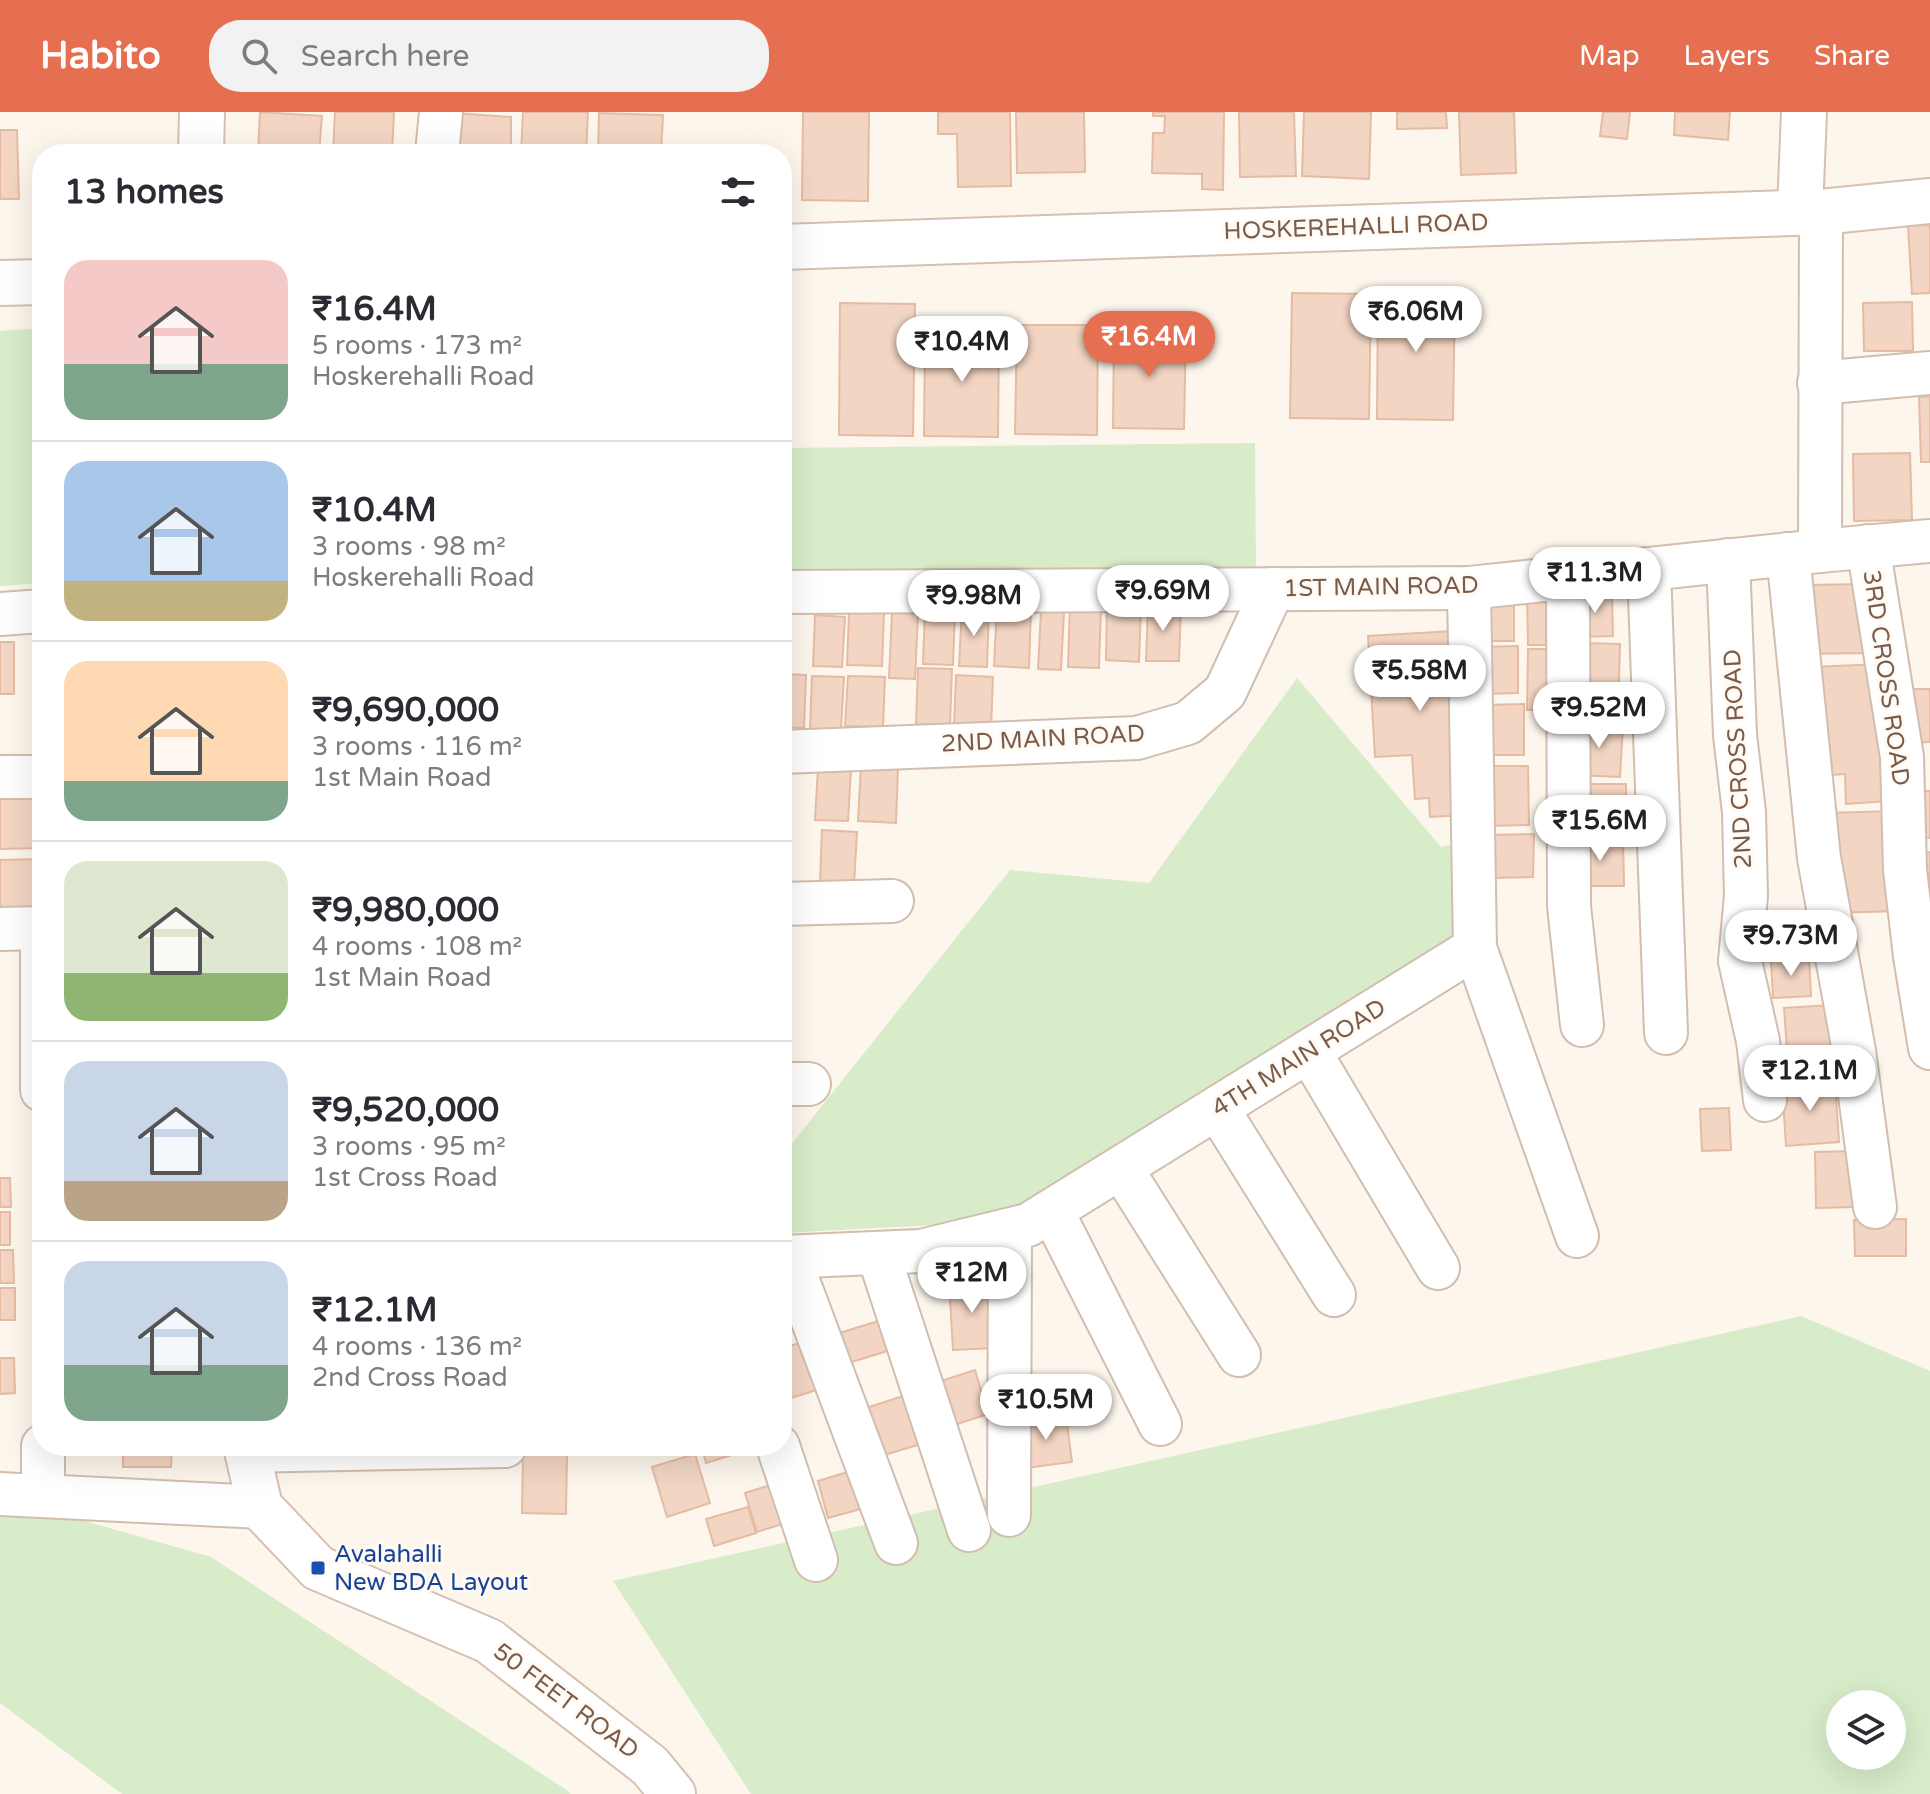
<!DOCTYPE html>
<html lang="en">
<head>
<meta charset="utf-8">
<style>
	:root { --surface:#fff; --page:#f2f2f3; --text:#2b2b33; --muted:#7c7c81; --line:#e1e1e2; --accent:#e76f51 }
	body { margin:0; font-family:"Varela Round",sans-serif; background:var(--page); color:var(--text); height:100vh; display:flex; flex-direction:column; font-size:30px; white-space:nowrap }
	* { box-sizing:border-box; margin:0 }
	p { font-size:26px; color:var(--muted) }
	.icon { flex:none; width:44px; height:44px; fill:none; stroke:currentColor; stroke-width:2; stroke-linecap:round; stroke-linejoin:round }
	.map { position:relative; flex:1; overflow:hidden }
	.side { position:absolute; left:32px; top:32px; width:760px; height:1312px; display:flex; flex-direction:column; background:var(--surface); border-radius:32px; box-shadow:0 8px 32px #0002 }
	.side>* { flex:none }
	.buttons { position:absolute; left:1826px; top:1578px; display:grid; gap:16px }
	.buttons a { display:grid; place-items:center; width:80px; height:80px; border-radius:50%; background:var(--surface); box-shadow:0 8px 32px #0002; font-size:40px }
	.price { position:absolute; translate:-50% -68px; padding:0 18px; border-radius:28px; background:#fff; color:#222; font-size:26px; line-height:52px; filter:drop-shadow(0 2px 4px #0008) }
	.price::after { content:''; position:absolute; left:50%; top:48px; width:24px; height:18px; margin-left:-12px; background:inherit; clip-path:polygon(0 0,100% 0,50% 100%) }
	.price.active { background:var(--accent); color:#fff }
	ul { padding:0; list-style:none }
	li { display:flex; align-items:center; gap:24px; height:200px; padding:0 32px }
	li+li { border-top:2px solid var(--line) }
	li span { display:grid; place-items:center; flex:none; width:224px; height:160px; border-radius:24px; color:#555 }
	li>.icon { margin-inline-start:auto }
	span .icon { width:96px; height:96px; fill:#fffc; stroke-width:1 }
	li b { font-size:34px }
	h2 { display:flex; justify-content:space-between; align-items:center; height:96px; padding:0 32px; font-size:34px }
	header { display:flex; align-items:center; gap:48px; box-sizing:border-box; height:112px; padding:0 40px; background:var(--accent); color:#fff }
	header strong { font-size:38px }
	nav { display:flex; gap:44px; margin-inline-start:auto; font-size:28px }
	.search { width:560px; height:72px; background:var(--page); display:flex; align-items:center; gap:20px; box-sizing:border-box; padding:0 28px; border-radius:32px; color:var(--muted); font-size:30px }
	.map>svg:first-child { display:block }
	.green { fill:#d8ecc9; fill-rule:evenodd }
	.building { fill:#f3d5c3; stroke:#e6bba3; stroke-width:2 }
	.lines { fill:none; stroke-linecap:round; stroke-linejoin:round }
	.street-casing { stroke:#d1beb0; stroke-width:46 }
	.secondary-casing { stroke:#d6c0b0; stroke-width:48 }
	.street { stroke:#fff; stroke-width:42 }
	.secondary { stroke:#fff; stroke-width:44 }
	.transit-dot { fill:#1a4fb4; stroke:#fffaf3; stroke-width:3 }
	.labels { text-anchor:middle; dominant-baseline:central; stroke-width:6; stroke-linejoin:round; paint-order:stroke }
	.street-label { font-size:24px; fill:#7a5c4d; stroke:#fffaf3 }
	.transit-label { font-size:24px; fill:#164399; stroke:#fffaf3; text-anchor:start }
</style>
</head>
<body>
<header>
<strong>Habito</strong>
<div class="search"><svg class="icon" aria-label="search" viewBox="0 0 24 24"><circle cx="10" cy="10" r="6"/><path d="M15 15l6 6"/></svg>Search here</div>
<nav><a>Map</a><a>Layers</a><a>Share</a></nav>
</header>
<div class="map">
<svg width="1930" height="1682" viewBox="0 0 1930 1682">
	<rect width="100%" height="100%" fill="#fdf6ec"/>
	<!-- green -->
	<g class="green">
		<polygon points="42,216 42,471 0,474 0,219"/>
		<polygon points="1255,331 1256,460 782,466 782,336"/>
		<polygon points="1297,566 1441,735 1469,729 1467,830 1011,1109 782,1121 782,1044 1010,758 1149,771"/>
		<path d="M1801,1204L1930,1259V1682H751L613,1469ZM1840,1592H1892V1644H1840Z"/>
		<polygon points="0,1385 211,1445 568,1679 570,1682 122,1682 0,1591"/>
	</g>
	<!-- building -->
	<g class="building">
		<polygon points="260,0 322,4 319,42 258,42"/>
		<polygon points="335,0 394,0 392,42 333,42"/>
		<polygon points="523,0 588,0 586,42 521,42"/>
		<polygon points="803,0 869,0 868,89 802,88"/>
		<polygon points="938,0 1010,0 1011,74 958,75 957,22 938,22"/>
		<polygon points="1016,0 1084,0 1085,60 1017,61"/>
		<polygon points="1153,0 1224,0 1223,78 1202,77 1202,62 1152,61 1153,21 1164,21 1165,4 1153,4"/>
		<polygon points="1239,0 1294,0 1296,64 1240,65"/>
		<polygon points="1304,0 1371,0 1369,67 1302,64"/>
		<polygon points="1397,0 1446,0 1447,16 1397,17"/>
		<polygon points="1459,0 1514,0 1516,61 1461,63"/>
		<polygon points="1603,0 1630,0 1627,27 1600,24"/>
		<polygon points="1675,0 1730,0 1728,28 1674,23"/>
		<polygon points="454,1 511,5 511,42 451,42"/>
		<polygon points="599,1 663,3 661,42 598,42"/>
		<polygon points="0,18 17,18 19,87 0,87"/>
		<polygon points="1930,113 1930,181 1912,182 1908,114"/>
		<polygon points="1378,177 1455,177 1453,308 1377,307"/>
		<polygon points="1292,181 1371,182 1369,307 1290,306"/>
		<polygon points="1912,190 1913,239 1864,239 1863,191"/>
		<polygon points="840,191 915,192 913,324 839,323"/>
		<polygon points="1017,213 1098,213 1097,323 1015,322"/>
		<polygon points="1114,217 1186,217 1184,317 1113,316"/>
		<polygon points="925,220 999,221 998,325 924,324"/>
		<polygon points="1930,284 1930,350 1921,350 1919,285"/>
		<polygon points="1910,341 1912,408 1854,409 1853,342"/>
		<polygon points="1869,472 1869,541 1804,542 1803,473"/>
		<polygon points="1527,480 1563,480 1563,533 1528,533"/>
		<polygon points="1577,482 1612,482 1613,524 1578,525"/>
		<polygon points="1514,492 1514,529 1476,529 1476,493"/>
		<polygon points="1070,493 1101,494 1099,556 1068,555"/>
		<polygon points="1107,493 1141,494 1139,550 1106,548"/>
		<polygon points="1148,493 1181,494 1179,549 1146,549"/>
		<polygon points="962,496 989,497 987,555 959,554"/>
		<polygon points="997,496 1031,497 1029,556 994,554"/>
		<polygon points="925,497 955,498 953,553 923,552"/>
		<polygon points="1041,499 1064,500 1061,558 1038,557"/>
		<polygon points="849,500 884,501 882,554 847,553"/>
		<polygon points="892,501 918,502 915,567 889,566"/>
		<polygon points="815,503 845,505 842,555 813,554"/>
		<polygon points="1453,519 1465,703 1430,705 1429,686 1415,687 1412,643 1375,645 1368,524"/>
		<rect x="0" y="530" width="14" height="52"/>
		<polygon points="1582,531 1620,532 1618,604 1580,604"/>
		<polygon points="1518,534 1518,581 1483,582 1482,535"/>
		<polygon points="1528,537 1563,537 1563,598 1527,598"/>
		<polygon points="1882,552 1888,689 1846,692 1845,662 1817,664 1812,555"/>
		<polygon points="918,556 952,557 950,613 916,612"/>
		<polygon points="782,562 806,563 804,616 782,615"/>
		<polygon points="956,563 993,565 991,617 954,615"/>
		<polygon points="812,564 844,565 841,618 810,617"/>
		<polygon points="848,564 885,565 883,615 845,614"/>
		<polygon points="1905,577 1930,577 1930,630 1906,631"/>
		<polygon points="1524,592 1524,643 1483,643 1483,593"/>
		<polygon points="1578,612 1623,614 1620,665 1576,663"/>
		<polygon points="861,654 898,655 896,711 858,709"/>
		<polygon points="1489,654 1528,654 1529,713 1489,714"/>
		<polygon points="818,656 851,657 848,709 815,708"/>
		<polygon points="782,660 787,660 785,718 782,718"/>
		<polygon points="1578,672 1626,672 1627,721 1578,722"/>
		<polygon points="1906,679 1930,679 1930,726 1907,726"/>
		<polygon points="0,682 42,682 42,736 0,737"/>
		<polygon points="1896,699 1899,799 1830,801 1827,701"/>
		<polygon points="822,718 857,720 854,773 820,772"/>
		<polygon points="1534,722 1533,765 1490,766 1489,723"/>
		<polygon points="782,726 786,726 784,775 782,775"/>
		<polygon points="1623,727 1624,774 1577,774 1576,728"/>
		<polygon points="1930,740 1930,775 1915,776 1915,741"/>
		<polygon points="42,747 42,795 0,796 0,748"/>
		<polygon points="1809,846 1811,884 1773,886 1771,848"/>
		<polygon points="1831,893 1836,962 1789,965 1784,896"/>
		<polygon points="1835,968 1839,1030 1786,1034 1782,972"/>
		<polygon points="1729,996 1731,1038 1702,1039 1700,997"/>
		<polygon points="1855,1039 1855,1095 1816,1096 1815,1040"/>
		<polygon points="0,1066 10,1066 11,1095 0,1095"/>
		<rect x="0" y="1100" width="10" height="33"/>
		<polygon points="1906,1107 1906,1144 1855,1144 1854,1108"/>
		<polygon points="0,1138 13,1138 14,1171 0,1171"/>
		<polygon points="991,1168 995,1236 953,1238 949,1170"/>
		<rect x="0" y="1176" width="15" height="32"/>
		<polygon points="885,1207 894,1237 832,1256 823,1226"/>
		<polygon points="814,1227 829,1274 782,1289 782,1236"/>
		<polygon points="0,1246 14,1246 15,1281 0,1282"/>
		<polygon points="975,1258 988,1302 945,1316 932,1272"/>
		<polygon points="906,1283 921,1332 874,1346 860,1298"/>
		<polygon points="1066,1304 1072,1350 1026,1356 1020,1310"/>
		<polygon points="123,1334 172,1334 171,1355 123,1355"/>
		<polygon points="701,1334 761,1334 706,1351"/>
		<polygon points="523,1341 567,1342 566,1402 522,1401"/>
		<polygon points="695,1342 710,1391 667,1405 652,1355"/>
		<polygon points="864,1355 875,1393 828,1406 818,1369"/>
		<polygon points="786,1368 798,1407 757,1420 745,1381"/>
		<polygon points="748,1395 756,1421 714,1434 706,1407"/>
	</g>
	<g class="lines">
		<!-- street casing -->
		<g class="street-casing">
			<g id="street">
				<polyline points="437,42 441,0"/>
				<polyline points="1819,271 1930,261"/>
				<polyline points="1868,434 1902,645 1905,758 1915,844 1930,936"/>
				<polyline points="1820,439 1821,100"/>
				<polyline points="1788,442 1819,746 1854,939 1875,1095"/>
				<polyline points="1728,448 1735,623 1744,700 1746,784 1740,849 1758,929 1765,988"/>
				<polyline points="1649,457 1666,921"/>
				<polyline points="1568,466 1569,794 1582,913"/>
				<polyline points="782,480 1469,476 1820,439 1930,429"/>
				<polyline points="0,502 42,499"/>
				<polyline points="782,640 1137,626 1188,611 1225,580 1273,477"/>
				<polyline points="0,665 42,665"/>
				<polyline points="782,792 892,789"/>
				<polyline points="42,816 42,978"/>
				<polyline points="0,817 42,816"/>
				<polyline points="1475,836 1577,1124"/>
				<polyline points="1309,939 1438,1156"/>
				<polyline points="782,972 809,972"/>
				<polyline points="1217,996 1334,1183"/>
				<polyline points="1121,1056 1239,1243"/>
				<polyline points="1052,1099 1160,1312"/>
				<polyline points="878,1141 969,1418"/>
				<polyline points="782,1145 921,1139 1028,1113 1475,836 1469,476"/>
				<polyline points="789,1145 896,1431"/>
				<polyline points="43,1334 43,1384"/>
				<polyline points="778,1334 816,1448"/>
				<polyline points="246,1339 505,1334"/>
				<polyline points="0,1382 260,1395"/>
				<polyline points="1009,1403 1010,1118"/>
			</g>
		</g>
		<!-- secondary casing -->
		<g class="secondary-casing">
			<g id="secondary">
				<polyline points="201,42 202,0"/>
				<polyline points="1800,99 1804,0"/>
				<polyline points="782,135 1821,100 1930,89"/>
				<polyline points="0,171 42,170"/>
				<polyline points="246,1334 260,1395 318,1456 489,1529 650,1654 673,1682"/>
			</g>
		</g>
		<!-- street -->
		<use href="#street" class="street"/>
		<!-- secondary -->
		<use href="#secondary" class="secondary"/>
	</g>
	<!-- markers -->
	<rect class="transit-dot" x="310" y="1448" width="16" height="16" rx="4"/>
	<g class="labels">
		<!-- street labels -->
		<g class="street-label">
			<text transform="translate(1356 115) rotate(-2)">HOSKEREHALLI ROAD</text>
			<text transform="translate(1381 475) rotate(-1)">1ST MAIN ROAD</text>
			<text transform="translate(1886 566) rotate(82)">3RD CROSS ROAD</text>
			<text transform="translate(1043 627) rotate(-3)">2ND MAIN ROAD</text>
			<text transform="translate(1738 647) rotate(-93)">2ND CROSS ROAD</text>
			<text transform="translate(1299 946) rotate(-32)">4TH MAIN ROAD</text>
			<text transform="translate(566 1589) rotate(37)">50 FEET ROAD</text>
		</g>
		<!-- transit labels -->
		<g class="transit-label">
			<text x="334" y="1442">Avalahalli<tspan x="334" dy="28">New BDA Layout</tspan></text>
		</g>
	</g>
</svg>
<div class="buttons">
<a><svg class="icon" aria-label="layers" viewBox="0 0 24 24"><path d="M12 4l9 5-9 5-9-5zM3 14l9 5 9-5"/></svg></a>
</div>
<b class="price" style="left:1416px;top:242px">₹6.06M</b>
<b class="price active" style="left:1149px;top:267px">₹16.4M</b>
<b class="price" style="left:962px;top:272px">₹10.4M</b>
<b class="price" style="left:1595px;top:503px">₹11.3M</b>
<b class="price" style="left:1163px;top:521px">₹9.69M</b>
<b class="price" style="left:974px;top:526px">₹9.98M</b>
<b class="price" style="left:1420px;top:601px">₹5.58M</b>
<b class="price" style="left:1599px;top:638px">₹9.52M</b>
<b class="price" style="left:1600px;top:751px">₹15.6M</b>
<b class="price" style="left:1791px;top:866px">₹9.73M</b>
<b class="price" style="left:1810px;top:1001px">₹12.1M</b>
<b class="price" style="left:972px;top:1203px">₹12M</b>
<b class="price" style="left:1046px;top:1330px">₹10.5M</b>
<section class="side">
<h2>13 homes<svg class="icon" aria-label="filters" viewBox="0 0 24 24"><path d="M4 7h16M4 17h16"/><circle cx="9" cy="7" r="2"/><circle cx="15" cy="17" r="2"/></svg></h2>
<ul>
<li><span style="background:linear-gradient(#f6c9c9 65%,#7fa58c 0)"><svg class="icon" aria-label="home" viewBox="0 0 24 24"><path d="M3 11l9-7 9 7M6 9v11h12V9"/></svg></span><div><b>₹16.4M</b><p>5 rooms · 173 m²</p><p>Hoskerehalli Road</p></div></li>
<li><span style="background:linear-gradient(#a9c7e8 75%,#c2b280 0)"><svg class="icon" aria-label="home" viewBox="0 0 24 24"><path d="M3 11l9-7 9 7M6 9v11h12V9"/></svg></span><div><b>₹10.4M</b><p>3 rooms · 98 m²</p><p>Hoskerehalli Road</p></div></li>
<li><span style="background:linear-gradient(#ffd9b3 75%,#7fa58c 0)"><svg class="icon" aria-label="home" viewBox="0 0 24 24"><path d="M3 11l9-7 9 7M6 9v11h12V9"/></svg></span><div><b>₹9,690,000</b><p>3 rooms · 116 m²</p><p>1st Main Road</p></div></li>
<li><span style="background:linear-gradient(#dfe7d0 70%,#8fb573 0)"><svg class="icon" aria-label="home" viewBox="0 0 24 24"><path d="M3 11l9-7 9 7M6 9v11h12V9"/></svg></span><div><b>₹9,980,000</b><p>4 rooms · 108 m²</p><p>1st Main Road</p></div></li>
<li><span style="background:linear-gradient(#c9d6e8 75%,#b9a48a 0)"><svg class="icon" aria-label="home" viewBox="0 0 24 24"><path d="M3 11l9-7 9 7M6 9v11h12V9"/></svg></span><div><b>₹9,520,000</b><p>3 rooms · 95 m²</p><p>1st Cross Road</p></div></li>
<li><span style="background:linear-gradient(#c9d6e8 65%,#7fa58c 0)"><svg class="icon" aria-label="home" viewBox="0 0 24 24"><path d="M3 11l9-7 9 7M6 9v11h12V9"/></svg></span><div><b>₹12.1M</b><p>4 rooms · 136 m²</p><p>2nd Cross Road</p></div></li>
</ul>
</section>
</div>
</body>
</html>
